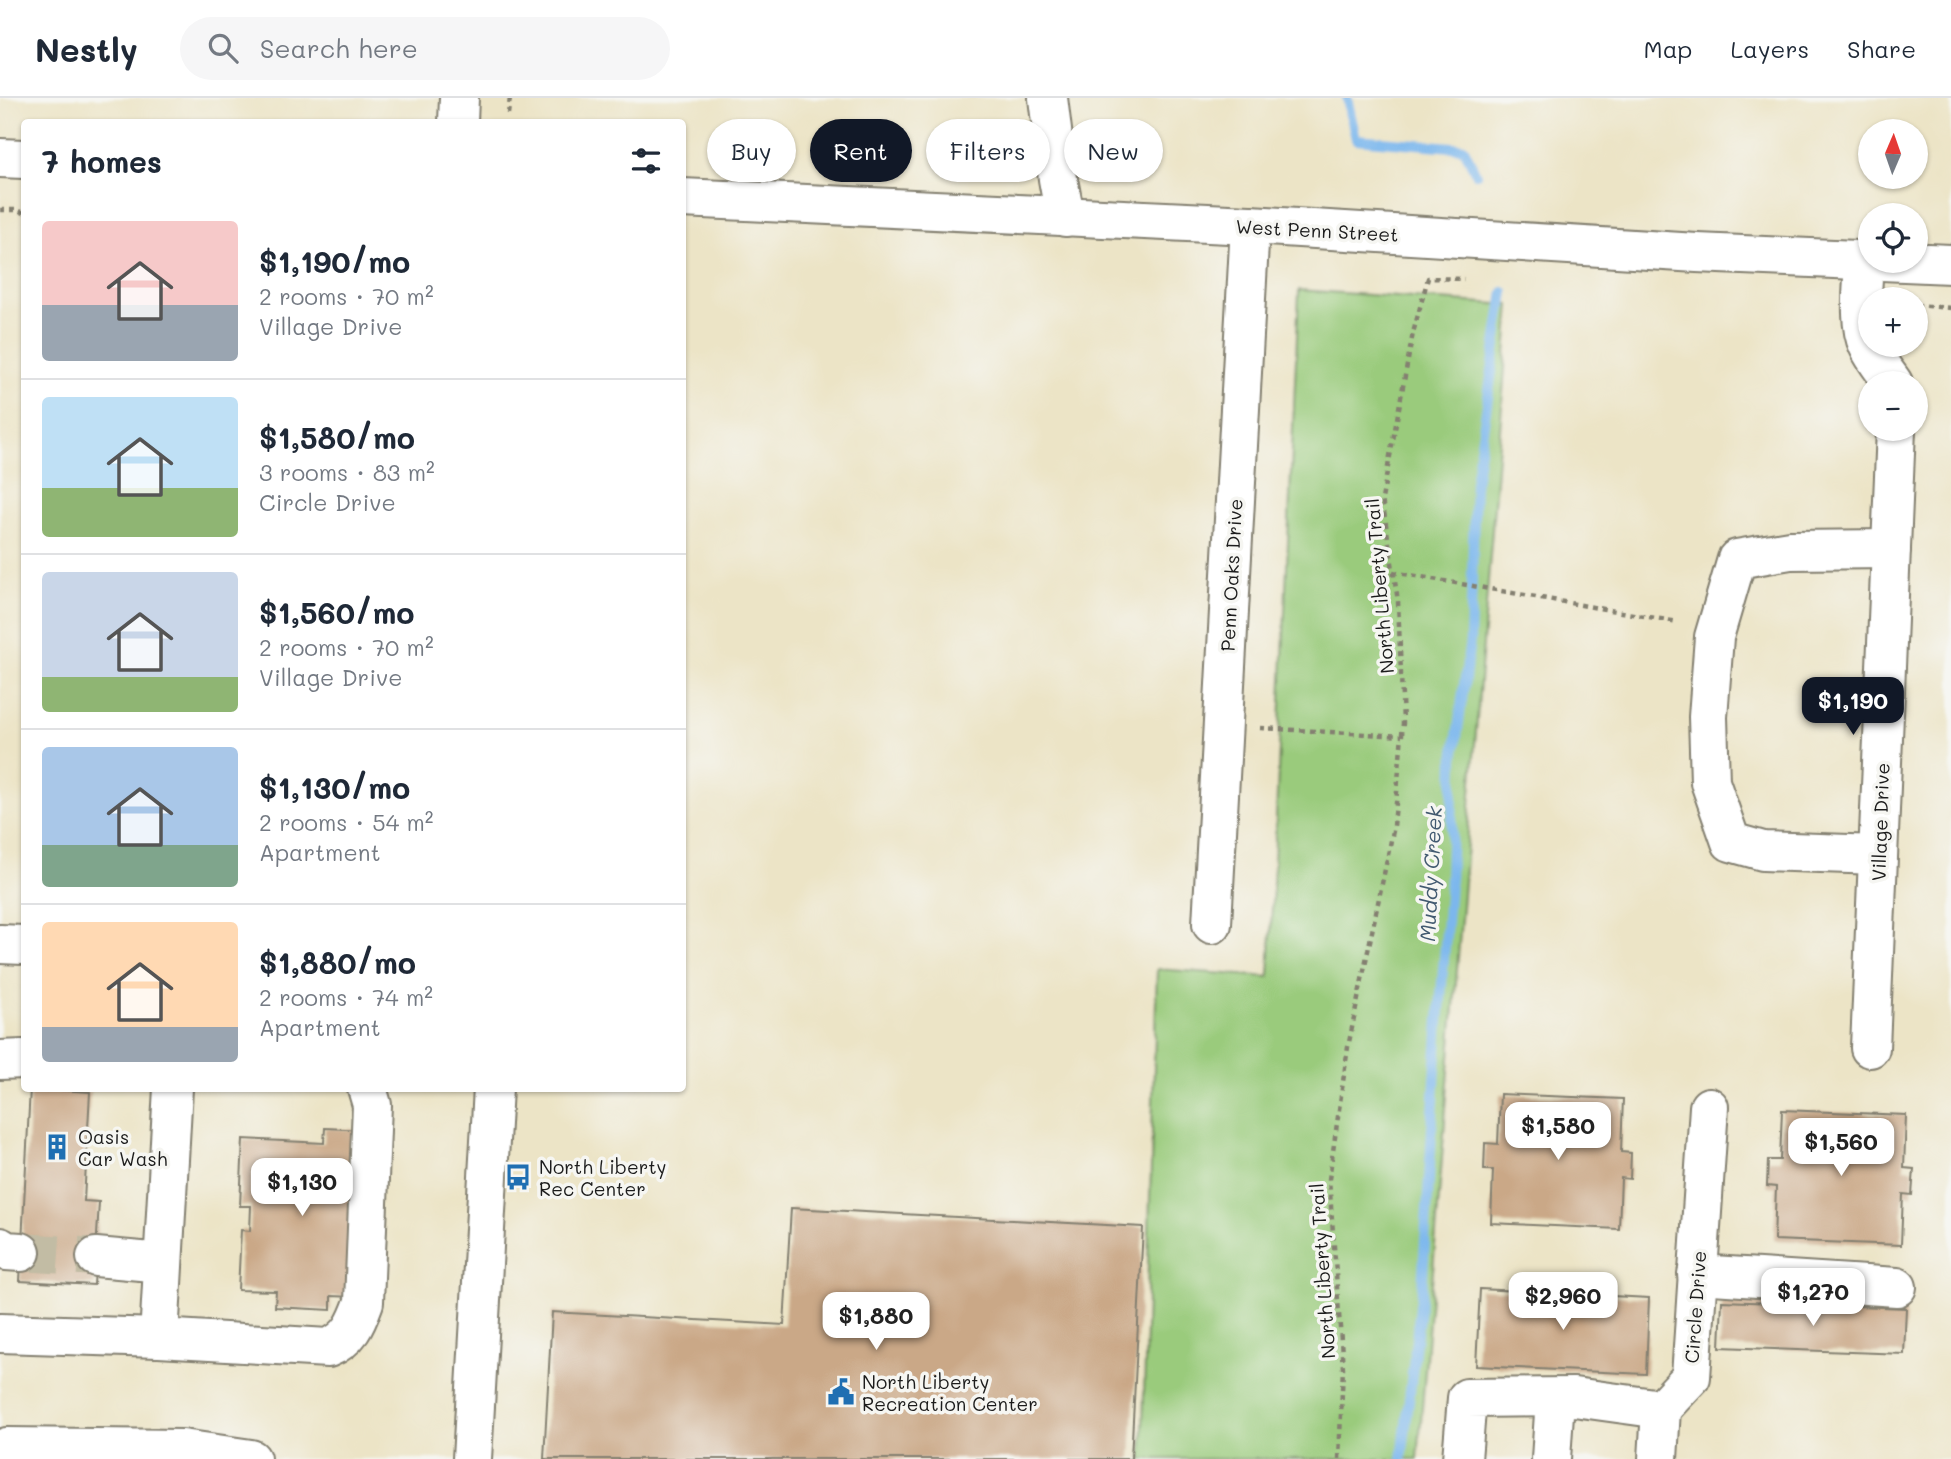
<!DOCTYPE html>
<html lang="en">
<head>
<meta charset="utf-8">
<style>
	:root { --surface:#fff; --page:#f6f6f7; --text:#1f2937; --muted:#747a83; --line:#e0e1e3; --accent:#111827 }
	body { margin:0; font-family:Mali,sans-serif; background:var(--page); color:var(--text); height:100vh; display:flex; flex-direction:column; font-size:26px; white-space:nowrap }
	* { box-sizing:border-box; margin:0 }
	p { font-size:23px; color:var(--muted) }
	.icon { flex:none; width:38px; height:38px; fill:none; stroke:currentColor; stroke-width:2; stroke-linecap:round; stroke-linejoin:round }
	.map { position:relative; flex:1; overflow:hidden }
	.sheet { position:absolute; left:21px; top:21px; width:665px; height:973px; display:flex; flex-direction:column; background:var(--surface); border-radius:7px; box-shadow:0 2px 5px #0004 }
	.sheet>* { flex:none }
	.guide { position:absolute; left:707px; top:21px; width:665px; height:63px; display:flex; gap:14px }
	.needle { width:46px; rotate:2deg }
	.controls { position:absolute; left:1858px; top:21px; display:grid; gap:14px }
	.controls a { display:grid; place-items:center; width:70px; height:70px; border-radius:50%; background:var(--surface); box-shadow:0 2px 5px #0004; font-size:35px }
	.price { position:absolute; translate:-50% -60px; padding:0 16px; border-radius:14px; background:#fff; color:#222; font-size:23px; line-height:46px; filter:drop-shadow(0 2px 4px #0008) }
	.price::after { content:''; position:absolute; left:50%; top:42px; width:21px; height:16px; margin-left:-10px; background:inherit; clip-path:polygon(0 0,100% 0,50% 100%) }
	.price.selected { background:var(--accent); color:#fff }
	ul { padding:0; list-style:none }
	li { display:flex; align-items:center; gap:21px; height:175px; padding:0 21px }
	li+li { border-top:2px solid var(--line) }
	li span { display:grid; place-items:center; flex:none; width:196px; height:140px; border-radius:7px; color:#555 }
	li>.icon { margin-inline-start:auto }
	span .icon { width:84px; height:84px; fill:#fffc; stroke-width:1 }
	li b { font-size:30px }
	h2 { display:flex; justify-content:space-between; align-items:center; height:84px; padding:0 21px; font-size:30px }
	.pill { padding:0 24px; border-radius:32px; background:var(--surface); box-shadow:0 2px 5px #0004; font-size:24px; line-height:63px }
	.pill.selected { background:var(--accent); color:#fff }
	header { display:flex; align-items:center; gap:42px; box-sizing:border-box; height:98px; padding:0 35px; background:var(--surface); border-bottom:2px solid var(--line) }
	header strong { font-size:33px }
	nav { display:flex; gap:38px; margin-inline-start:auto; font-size:24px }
	.search { width:490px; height:63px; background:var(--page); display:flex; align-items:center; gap:18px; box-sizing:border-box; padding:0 24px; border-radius:38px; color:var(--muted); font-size:26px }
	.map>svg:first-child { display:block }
	.green { fill:#9acb7b; stroke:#5b744c; stroke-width:2 }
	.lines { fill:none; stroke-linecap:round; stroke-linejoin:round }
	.stream { stroke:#7bb7ed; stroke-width:10 }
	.building { fill:#caa887 }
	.minor-tunnel { stroke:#c2bca4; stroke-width:38; stroke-dasharray:38 19; stroke-linecap:butt }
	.minor-casing { stroke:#848071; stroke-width:42 }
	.major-casing { stroke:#848071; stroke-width:42 }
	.path { stroke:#848071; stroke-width:4.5; stroke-dasharray:5 5; stroke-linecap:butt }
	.minor { stroke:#fff; stroke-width:38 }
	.major { stroke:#fff; stroke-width:38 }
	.labels { text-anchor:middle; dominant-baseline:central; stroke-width:7; stroke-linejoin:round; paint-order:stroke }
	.street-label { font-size:19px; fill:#1c1c1c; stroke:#f6f6f2 }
	.poi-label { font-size:19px; fill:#1c1c1c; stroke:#f6f6f2; text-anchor:start }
	.water-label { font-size:21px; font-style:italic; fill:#425a70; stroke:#f6f6f2 }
</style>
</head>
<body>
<header>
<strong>Nestly</strong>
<div class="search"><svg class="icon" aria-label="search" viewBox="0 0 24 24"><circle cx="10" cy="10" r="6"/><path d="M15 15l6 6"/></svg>Search here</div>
<nav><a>Map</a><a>Layers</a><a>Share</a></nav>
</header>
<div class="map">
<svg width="1951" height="1361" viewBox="0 0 1951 1361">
	<rect width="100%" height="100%" fill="#f6f6f2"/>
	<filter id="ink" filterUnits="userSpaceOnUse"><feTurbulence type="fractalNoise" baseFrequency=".0143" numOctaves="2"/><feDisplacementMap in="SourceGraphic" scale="14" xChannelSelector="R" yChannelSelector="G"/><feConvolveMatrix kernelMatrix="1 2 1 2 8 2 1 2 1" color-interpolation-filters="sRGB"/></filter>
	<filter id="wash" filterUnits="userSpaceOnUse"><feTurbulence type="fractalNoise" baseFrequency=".00686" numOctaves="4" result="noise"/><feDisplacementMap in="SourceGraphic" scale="28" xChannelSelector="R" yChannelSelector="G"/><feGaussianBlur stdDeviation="1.57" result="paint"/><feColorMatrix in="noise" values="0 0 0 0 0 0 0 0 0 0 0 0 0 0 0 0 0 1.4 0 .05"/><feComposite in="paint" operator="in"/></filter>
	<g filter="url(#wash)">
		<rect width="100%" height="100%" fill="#ece4c6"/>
		<!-- green -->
		<polygon class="green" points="1299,192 1510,207 1418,1361 1142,1361 1157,871 1269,879"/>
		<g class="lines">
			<!-- stream -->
			<g class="stream">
				<polyline points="1347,0 1356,41 1464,50 1476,76"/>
				<polyline points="1402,1361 1422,1192 1438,936 1450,785 1454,661 1470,543 1475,385 1504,194"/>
			</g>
		</g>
		<g id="blocks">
			<!-- building -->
			<g class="building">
				<polygon points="30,990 90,994 84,1103 99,1104 94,1187 20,1183"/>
				<polygon points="1500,996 1623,1001 1621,1054 1631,1055 1630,1081 1621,1080 1619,1131 1491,1125 1493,1072 1484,1072 1485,1045 1498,1046"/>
				<polygon points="1782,1012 1906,1017 1904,1070 1914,1071 1912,1097 1903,1096 1901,1147 1774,1142 1776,1089 1767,1088 1768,1062 1780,1062"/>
				<polygon points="325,1030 363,1032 355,1199 331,1198 331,1212 275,1209 276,1193 238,1192 241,1132 250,1133 251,1108 240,1108 243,1041 324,1045"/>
				<polygon points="791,1110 1143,1129 1131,1361 544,1361 552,1214 784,1227"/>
				<polygon points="1480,1191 1649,1200 1646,1276 1476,1268"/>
				<polygon points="1722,1203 1906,1210 1904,1256 1720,1249"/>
			</g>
		</g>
	</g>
	<g filter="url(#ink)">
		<use href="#blocks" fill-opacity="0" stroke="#848071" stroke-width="2"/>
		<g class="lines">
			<!-- minor-tunnel -->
			<polyline class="minor-tunnel" points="21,1154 96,1159"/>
			<!-- minor casing -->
			<g class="minor-casing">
				<g id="minor">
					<polyline points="1048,0 1058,81 1065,119"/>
					<polyline points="458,24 459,0"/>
					<path d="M1864,163C1863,187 1858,226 1868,247C1874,261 1885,273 1893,285"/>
					<polyline points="1878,757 1763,753 1731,744 1710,684 1708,619 1714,539 1737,461 1790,452 1891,451"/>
					<polyline points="1212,826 1250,127"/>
					<polyline points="0,846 24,847"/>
					<polyline points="1870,950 1896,331"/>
					<polyline points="0,962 24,961"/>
					<path d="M173,990L159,1240L328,1250C350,1241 356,1226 364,1204L372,1007L367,990"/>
					<polyline points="0,1149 6,1153 21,1154"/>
					<polyline points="96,1159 163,1165"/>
					<polyline points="1697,1176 1897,1189"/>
					<polyline points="0,1235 159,1240"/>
					<polyline points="0,1355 7,1349 182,1351 251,1361"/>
					<polyline points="472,1361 493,990"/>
					<polyline points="1462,1361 1467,1300 1574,1299 1661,1311 1691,1279 1709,1009"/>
					<polyline points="1551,1361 1555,1300"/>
					<polyline points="1658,1361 1661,1311"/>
				</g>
			</g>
			<!-- major casing -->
			<g class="major-casing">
				<g id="major">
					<polyline points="0,60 24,61"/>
					<polyline points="682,100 1250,127 1697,155 1951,166"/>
				</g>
			</g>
			<!-- path -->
			<g class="path">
				<polyline points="508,16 510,0"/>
				<polyline points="0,112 18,112 24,115"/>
				<polyline points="1916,207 1951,210"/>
				<polyline points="1393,474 1678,524"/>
				<polyline points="1260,630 1402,638"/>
				<polyline points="1339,1361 1343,1270 1329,1081 1348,949 1394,728 1403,625 1398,503 1382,401 1413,235 1428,180 1464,181"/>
			</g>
			<!-- minor -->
			<use href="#minor" class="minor"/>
			<!-- major -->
			<use href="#major" class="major"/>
		</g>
	</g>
	<!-- icons -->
	<defs>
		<g id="building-bare" transform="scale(2.1)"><path d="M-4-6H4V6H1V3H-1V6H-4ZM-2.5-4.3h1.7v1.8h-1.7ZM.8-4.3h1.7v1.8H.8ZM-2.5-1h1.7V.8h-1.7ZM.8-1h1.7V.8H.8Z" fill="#1f6fb2" stroke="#f6f6f2" stroke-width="2.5" paint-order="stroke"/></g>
		<g id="bus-bare" transform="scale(2.1)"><path d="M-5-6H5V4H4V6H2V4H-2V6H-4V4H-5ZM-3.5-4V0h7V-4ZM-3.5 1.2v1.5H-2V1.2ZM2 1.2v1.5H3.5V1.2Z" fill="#1f6fb2" stroke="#f6f6f2" stroke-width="2.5" paint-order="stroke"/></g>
		<g id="civic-bare" transform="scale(2.1)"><path d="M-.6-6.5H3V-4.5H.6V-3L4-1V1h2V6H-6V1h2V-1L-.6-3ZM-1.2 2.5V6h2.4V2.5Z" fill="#1f6fb2" stroke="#f6f6f2" stroke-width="2.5" paint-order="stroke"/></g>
	</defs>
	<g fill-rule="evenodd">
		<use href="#building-bare" x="57" y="1049"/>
		<use href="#bus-bare" x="518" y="1079"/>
		<use href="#civic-bare" x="841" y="1294"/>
	</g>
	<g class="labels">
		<!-- street labels -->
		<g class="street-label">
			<text transform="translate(1317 132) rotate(3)">West Penn Street</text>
			<text transform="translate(1231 477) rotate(-87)">Penn Oaks Drive</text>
			<text transform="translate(1379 488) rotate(-95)">North Liberty Trail</text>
			<text transform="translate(1880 724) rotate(-88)">Village Drive</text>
			<text transform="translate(1322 1173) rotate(-94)">North Liberty Trail</text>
			<text transform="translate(1695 1209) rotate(-86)">Circle Drive</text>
		</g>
		<!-- poi labels -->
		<g class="poi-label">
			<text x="78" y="1038">Oasis<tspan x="78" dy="22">Car Wash</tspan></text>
			<text x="539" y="1068">North Liberty<tspan x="539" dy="22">Rec Center</tspan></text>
			<text x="862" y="1283">North Liberty<tspan x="862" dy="22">Recreation Center</tspan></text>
		</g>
		<!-- water labels -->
		<g class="water-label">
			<text transform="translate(1430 776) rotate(-87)">Muddy Creek</text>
		</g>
	</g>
</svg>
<div class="controls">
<a><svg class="needle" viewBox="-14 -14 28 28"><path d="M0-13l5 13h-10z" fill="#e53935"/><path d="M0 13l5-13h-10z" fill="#747a83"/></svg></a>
<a><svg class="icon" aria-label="locate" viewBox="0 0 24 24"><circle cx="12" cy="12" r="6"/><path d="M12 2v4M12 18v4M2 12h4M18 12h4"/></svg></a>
<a>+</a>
<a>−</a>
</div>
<b class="price selected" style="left:1853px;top:639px">$1,190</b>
<b class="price" style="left:1558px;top:1064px">$1,580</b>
<b class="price" style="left:1841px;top:1080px">$1,560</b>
<b class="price" style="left:302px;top:1120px">$1,130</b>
<b class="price" style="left:1813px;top:1230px">$1,270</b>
<b class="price" style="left:1563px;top:1234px">$2,960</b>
<b class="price" style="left:876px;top:1254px">$1,880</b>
<div class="guide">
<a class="pill">Buy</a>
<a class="pill selected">Rent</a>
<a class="pill">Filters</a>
<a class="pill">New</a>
</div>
<section class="sheet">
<h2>7 homes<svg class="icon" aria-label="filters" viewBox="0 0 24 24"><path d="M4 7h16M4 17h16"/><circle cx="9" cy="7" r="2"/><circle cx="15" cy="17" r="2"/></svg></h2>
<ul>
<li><span style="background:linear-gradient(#f6c9c9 60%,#9aa5b1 0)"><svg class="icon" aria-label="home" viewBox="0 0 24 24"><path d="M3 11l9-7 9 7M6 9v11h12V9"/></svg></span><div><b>$1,190/mo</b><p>2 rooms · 70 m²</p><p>Village Drive</p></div></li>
<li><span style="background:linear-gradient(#bfe0f5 65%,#8fb573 0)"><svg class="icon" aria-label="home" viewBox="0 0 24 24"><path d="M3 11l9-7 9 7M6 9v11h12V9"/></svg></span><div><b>$1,580/mo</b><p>3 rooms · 83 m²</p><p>Circle Drive</p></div></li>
<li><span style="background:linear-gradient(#c9d6e8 75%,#8fb573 0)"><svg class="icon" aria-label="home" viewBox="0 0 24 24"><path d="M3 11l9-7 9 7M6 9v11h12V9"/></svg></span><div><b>$1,560/mo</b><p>2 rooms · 70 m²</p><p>Village Drive</p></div></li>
<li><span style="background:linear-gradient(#a9c7e8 70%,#7fa58c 0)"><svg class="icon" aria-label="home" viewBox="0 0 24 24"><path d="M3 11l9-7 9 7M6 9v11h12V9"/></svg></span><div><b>$1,130/mo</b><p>2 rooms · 54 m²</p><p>Apartment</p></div></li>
<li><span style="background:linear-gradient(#ffd9b3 75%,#9aa5b1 0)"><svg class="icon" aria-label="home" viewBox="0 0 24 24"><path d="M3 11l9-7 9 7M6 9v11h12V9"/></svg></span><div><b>$1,880/mo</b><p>2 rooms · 74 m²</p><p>Apartment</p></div></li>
</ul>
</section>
</div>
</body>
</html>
